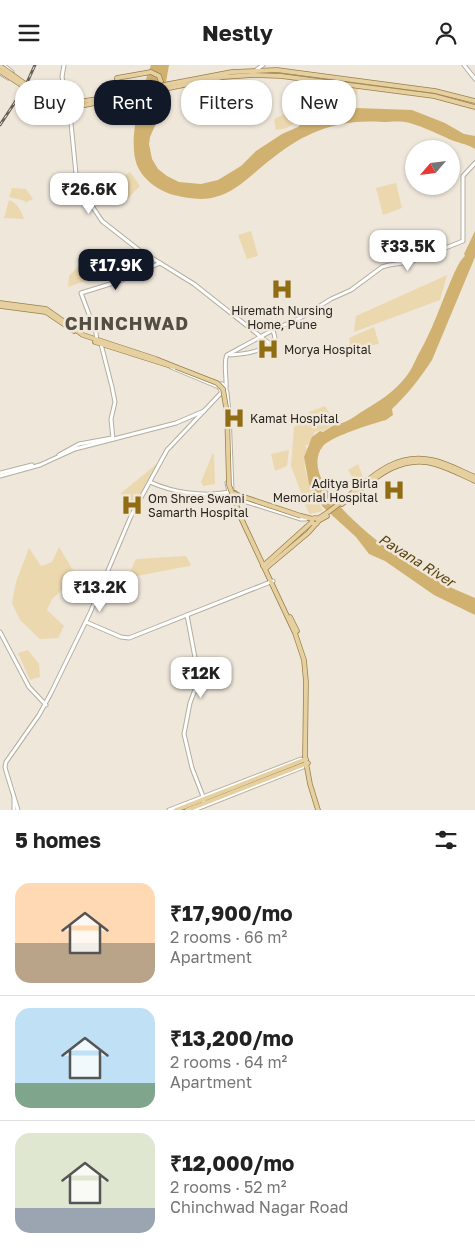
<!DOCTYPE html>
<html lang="en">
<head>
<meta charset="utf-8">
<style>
	:root { --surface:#fff; --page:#f6f6f6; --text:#222; --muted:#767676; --line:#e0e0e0; --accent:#111827 }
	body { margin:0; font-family:"Golos Text",sans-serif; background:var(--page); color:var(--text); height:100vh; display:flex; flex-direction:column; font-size:19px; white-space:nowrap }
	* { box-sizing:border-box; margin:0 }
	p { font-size:16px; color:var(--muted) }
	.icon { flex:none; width:28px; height:28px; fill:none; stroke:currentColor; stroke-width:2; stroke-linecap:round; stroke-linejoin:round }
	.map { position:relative; height:745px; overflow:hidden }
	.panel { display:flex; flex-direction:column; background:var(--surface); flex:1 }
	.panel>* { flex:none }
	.guide { position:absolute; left:15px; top:15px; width:445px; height:45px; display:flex; gap:10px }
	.needle { width:32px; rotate:242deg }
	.fabs { position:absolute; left:405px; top:75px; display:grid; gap:10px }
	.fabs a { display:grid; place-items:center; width:55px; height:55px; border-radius:50%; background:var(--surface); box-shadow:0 1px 4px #0004; font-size:25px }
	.price { position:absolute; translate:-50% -42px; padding:0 11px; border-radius:10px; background:#fff; color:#222; font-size:16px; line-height:32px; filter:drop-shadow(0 1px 2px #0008) }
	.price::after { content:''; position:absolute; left:50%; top:30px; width:15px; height:11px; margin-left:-8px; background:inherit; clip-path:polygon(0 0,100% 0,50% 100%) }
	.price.on { background:var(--accent); color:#fff }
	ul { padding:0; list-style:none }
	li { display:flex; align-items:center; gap:15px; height:125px; padding:0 15px }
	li+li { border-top:1px solid var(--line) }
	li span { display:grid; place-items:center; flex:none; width:140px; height:100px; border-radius:15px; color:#555 }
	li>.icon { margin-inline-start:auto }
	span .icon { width:60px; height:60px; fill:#fffc; stroke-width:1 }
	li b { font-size:21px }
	h2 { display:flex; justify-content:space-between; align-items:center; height:60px; padding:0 15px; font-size:21px }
	.pill { padding:0 18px; border-radius:20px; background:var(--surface); box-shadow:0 1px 4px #0004; font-size:18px; line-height:45px }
	.pill.on { background:var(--accent); color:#fff }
	header { display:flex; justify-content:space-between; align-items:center; height:65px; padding:0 15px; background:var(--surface); font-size:22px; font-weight:700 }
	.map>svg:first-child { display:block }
	.green { fill:#ecd8af }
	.water { fill:#d1b170 }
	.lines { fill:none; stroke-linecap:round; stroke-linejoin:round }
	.secondary-casing { stroke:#b4aea1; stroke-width:5 }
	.primary-casing { stroke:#997f4a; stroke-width:5.5 }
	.secondary { stroke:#fff; stroke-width:3 }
	.primary { stroke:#e6d0a0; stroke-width:4 }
	.rail-casing { stroke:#645f58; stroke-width:3 }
	.rail { stroke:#efe7da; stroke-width:1; stroke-dasharray:4; stroke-linecap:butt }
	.primary-bridge-casing { stroke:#997f4a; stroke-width:5.5; stroke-linecap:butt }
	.primary-bridge { stroke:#e6d0a0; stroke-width:4 }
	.labels { text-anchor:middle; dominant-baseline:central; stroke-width:5; stroke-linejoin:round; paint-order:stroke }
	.poi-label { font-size:12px; fill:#282520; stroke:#efe7da; text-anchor:start }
	.water-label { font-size:14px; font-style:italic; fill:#59430f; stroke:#efe7da }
	.district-label { font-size:18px; font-weight:bold; letter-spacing:1px; fill:#534e42; stroke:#efe7da }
</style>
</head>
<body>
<header><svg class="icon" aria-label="menu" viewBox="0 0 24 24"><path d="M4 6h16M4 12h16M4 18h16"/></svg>Nestly<svg class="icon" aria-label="person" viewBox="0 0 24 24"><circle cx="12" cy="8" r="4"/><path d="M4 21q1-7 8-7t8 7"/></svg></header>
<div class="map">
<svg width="475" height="745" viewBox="0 0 475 745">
	<rect width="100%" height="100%" fill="#efe7da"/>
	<!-- green -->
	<g class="green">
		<polygon points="338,20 359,22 353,39 332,38 323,43 324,47 310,48 287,63 276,65 274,54 316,34 317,23 326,21 333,25"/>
		<polygon points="130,107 140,121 125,136 116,135 108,121"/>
		<polygon points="396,118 402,143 383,150 376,123"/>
		<polygon points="12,123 26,124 33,134 25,138 25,136 9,132"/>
		<path d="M9,135C19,139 20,145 24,154L4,153Z"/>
		<polygon points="251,166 258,191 247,194 238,170"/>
		<polygon points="86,193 94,213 68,222 69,211"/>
		<polygon points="447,210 440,235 354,267 356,251"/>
		<polygon points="374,262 379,279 351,284 349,273"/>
		<path d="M325,341L330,349L333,348L335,352L329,355L336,358L323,366L321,365L315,367L310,378L305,381L307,384C299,404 313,427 323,446L309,449L291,401L294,362L310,353L309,347Z"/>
		<polygon points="289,385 287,401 275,406 271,389"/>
		<polygon points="214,388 215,419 203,421 201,417 212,390"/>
		<polygon points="158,398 130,450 129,450 121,428"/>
		<polygon points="358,399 363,412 356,419 348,405"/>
		<polygon points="59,482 79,515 73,529 62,525 52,534 47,545 64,561 58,573 40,574 20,555 12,538 16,517 29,483 41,501 52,497"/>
		<polygon points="186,491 191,500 189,501 137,511 129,509 136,494"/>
		<polygon points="28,585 39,599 40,612 30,615 18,588"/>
	</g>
	<!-- water -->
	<g class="water">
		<path d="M151,0H169L165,23L158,45V54L150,72L149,79L152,94L158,104L167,111L179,117L201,119L218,115L241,101L256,86L282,69L298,62L304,56L329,44L343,45L357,43L412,45L445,58L464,69L475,71V84C466,78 456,78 447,73C436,68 417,59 405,57C397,56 390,57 382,57C340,54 307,66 274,92C256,105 237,127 215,132C203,136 186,133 174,130C159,126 143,115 137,100C127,75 142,24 151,0Z"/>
		<path d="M475,166V192L432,295C420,313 408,329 392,344L393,350L386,355C372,359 332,371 323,381C291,422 405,499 434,514C447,521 461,527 475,533V550L434,530L385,496L369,489L356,472L323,442L317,434L309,419L304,392L312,372L320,366L323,367L337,358C345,360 356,350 363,346C378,337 394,327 405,313C411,306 414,298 418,290C428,273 436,253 443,235C448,224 457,197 465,191L464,189Z"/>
	</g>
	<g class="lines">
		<!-- secondary casing -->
		<g class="secondary-casing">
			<g id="secondary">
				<polyline points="3,0 12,7 12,10"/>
				<polyline points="64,0 62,12 70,48 76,109 86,132 102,156 139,185 194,219 270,279"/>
				<polyline points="464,0 475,14"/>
				<polyline points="256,5 263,0"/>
				<polyline points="0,8 8,13"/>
				<polyline points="97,277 96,268 81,228 120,216 160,198"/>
				<polyline points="101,279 112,322 115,337 111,354 113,374"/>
				<path d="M230,290C245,289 265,287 275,273L273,265"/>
				<polyline points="171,302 219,322"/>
				<polygon points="220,319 223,319 227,327 225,330 223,330 219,322"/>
				<path d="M226,323C227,314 223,296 227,290L273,265L302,252L331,234L351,225L382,202L389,200L410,197L463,176V111L475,98"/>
				<polyline points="227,328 229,348 232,425"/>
				<polyline points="59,390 79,379 112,373"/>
				<polyline points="0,408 32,400"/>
				<polyline points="0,411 40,400 75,384 176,358 204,346"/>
				<path d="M150,417C174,428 204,432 230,427"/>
				<polyline points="227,418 229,427 234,433 301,454 306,454"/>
				<polyline points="187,550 199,614 190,638 184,669 192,703 204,734 204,741"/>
				<polyline points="86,557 121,572 129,573 273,516"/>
				<polyline points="0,567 29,622 46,640"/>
				<polyline points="14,733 14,745"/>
				<polyline points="18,745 6,706 5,702 6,697 39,650 51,628 90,548 131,451 167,385 221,328"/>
				<polyline points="169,745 301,694 303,695"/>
				<polyline points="194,745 303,702 303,700"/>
			</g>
		</g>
		<!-- primary casing -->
		<g class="primary-casing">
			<g id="primary">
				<polyline points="169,19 232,7 277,5 435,26 475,36"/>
				<polyline points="162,20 159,11 151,7 117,13 116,26 117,38 156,38 162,34 163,24"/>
				<polyline points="169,23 223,12 253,10 281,11 434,31 475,42"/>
				<polyline points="0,238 46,244 83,270 156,294 176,302"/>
				<polyline points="0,241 46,247 74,266"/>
				<polyline points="95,277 174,302"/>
				<polyline points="235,428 234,433 241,453 295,568 304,595 306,617 305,692 310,719 318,745"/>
				<path d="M342,439C370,418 397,388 435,399C449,403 462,410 475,416"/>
				<polyline points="301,451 313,454"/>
				<circle cx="315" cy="456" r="3"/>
				<path d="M317,454C355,434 383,384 432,395C447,398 461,406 475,412"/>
				<polyline points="318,456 327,451"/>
				<polyline points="263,501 312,457"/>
				<polyline points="265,504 308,468 316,459"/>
				<polyline points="290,552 297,566"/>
				<polyline points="176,745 306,694"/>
				<polyline points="187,745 308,698"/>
			</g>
		</g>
		<!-- secondary -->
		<use href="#secondary" class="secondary"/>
		<!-- primary -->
		<use href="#primary" class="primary"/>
		<!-- rail casing -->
		<g class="rail-casing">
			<polyline id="rail" points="0,60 25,22 35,0"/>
		</g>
		<!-- rail -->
		<use href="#rail" class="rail"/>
		<!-- primary-bridge casing -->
		<g class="primary-bridge-casing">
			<g id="primary-bridge">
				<path d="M0,1C15,11 39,31 55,36C78,42 143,24 169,19"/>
				<polyline points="0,6 46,36 56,40 65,41 85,40 169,23"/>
				<polyline points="176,302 217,318 223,324 227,348 229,420 232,428 301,451"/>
			</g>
		</g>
		<!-- primary-bridge -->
		<use href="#primary-bridge" class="primary-bridge"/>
	</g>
	<!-- icons -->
	<defs>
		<g id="hospital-bare" transform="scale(1.725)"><path d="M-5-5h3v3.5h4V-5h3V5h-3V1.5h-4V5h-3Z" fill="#906c12" stroke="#efe7da" stroke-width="2.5" paint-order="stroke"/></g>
	</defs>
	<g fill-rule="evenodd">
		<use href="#hospital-bare" x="282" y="224"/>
		<use href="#hospital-bare" x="268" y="284"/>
		<use href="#hospital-bare" x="234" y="353"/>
		<use href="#hospital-bare" x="394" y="425"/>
		<use href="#hospital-bare" x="132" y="440"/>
	</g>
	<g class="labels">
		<!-- poi labels -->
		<g class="poi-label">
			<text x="282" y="245" text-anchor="middle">Hiremath Nursing<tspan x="282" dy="14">Home, Pune</tspan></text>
			<text x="284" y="284">Morya Hospital</text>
			<text x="250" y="353">Kamat Hospital</text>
			<text x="378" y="418" text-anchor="end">Aditya Birla<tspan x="378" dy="14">Memorial Hospital</tspan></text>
			<text x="148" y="433">Om Shree Swami<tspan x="148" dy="14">Samarth Hospital</tspan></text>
		</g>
		<!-- water labels -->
		<g class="water-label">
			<text transform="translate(417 495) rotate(32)">Pavana River</text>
		</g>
		<!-- district labels -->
		<g class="district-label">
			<text x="127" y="258">CHINCHWAD</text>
		</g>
	</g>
</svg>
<div class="fabs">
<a><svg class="needle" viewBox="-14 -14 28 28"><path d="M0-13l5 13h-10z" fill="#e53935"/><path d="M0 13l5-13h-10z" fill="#767676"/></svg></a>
</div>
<b class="price" style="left:89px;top:150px">₹26.6K</b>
<b class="price" style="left:408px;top:207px">₹33.5K</b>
<b class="price on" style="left:116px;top:226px">₹17.9K</b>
<b class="price" style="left:100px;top:548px">₹13.2K</b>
<b class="price" style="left:201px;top:634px">₹12K</b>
<div class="guide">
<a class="pill">Buy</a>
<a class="pill on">Rent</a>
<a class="pill">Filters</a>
<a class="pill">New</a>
</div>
</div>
<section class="panel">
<h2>5 homes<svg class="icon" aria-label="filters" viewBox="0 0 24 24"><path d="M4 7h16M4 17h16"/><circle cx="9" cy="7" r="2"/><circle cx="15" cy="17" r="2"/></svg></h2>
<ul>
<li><span style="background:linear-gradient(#ffd9b3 60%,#b9a48a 0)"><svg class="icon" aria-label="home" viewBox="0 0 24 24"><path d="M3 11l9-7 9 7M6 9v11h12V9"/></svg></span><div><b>₹17,900/mo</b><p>2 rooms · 66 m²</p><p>Apartment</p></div></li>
<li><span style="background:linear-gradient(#bfe0f5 75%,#7fa58c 0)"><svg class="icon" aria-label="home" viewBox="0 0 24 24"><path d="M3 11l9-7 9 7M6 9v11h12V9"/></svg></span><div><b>₹13,200/mo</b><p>2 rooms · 64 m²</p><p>Apartment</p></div></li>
<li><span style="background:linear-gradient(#dfe7d0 75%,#9aa5b1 0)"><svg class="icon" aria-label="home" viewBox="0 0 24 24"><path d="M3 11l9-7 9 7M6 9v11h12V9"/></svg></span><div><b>₹12,000/mo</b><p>2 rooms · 52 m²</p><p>Chinchwad Nagar Road</p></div></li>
</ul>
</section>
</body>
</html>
